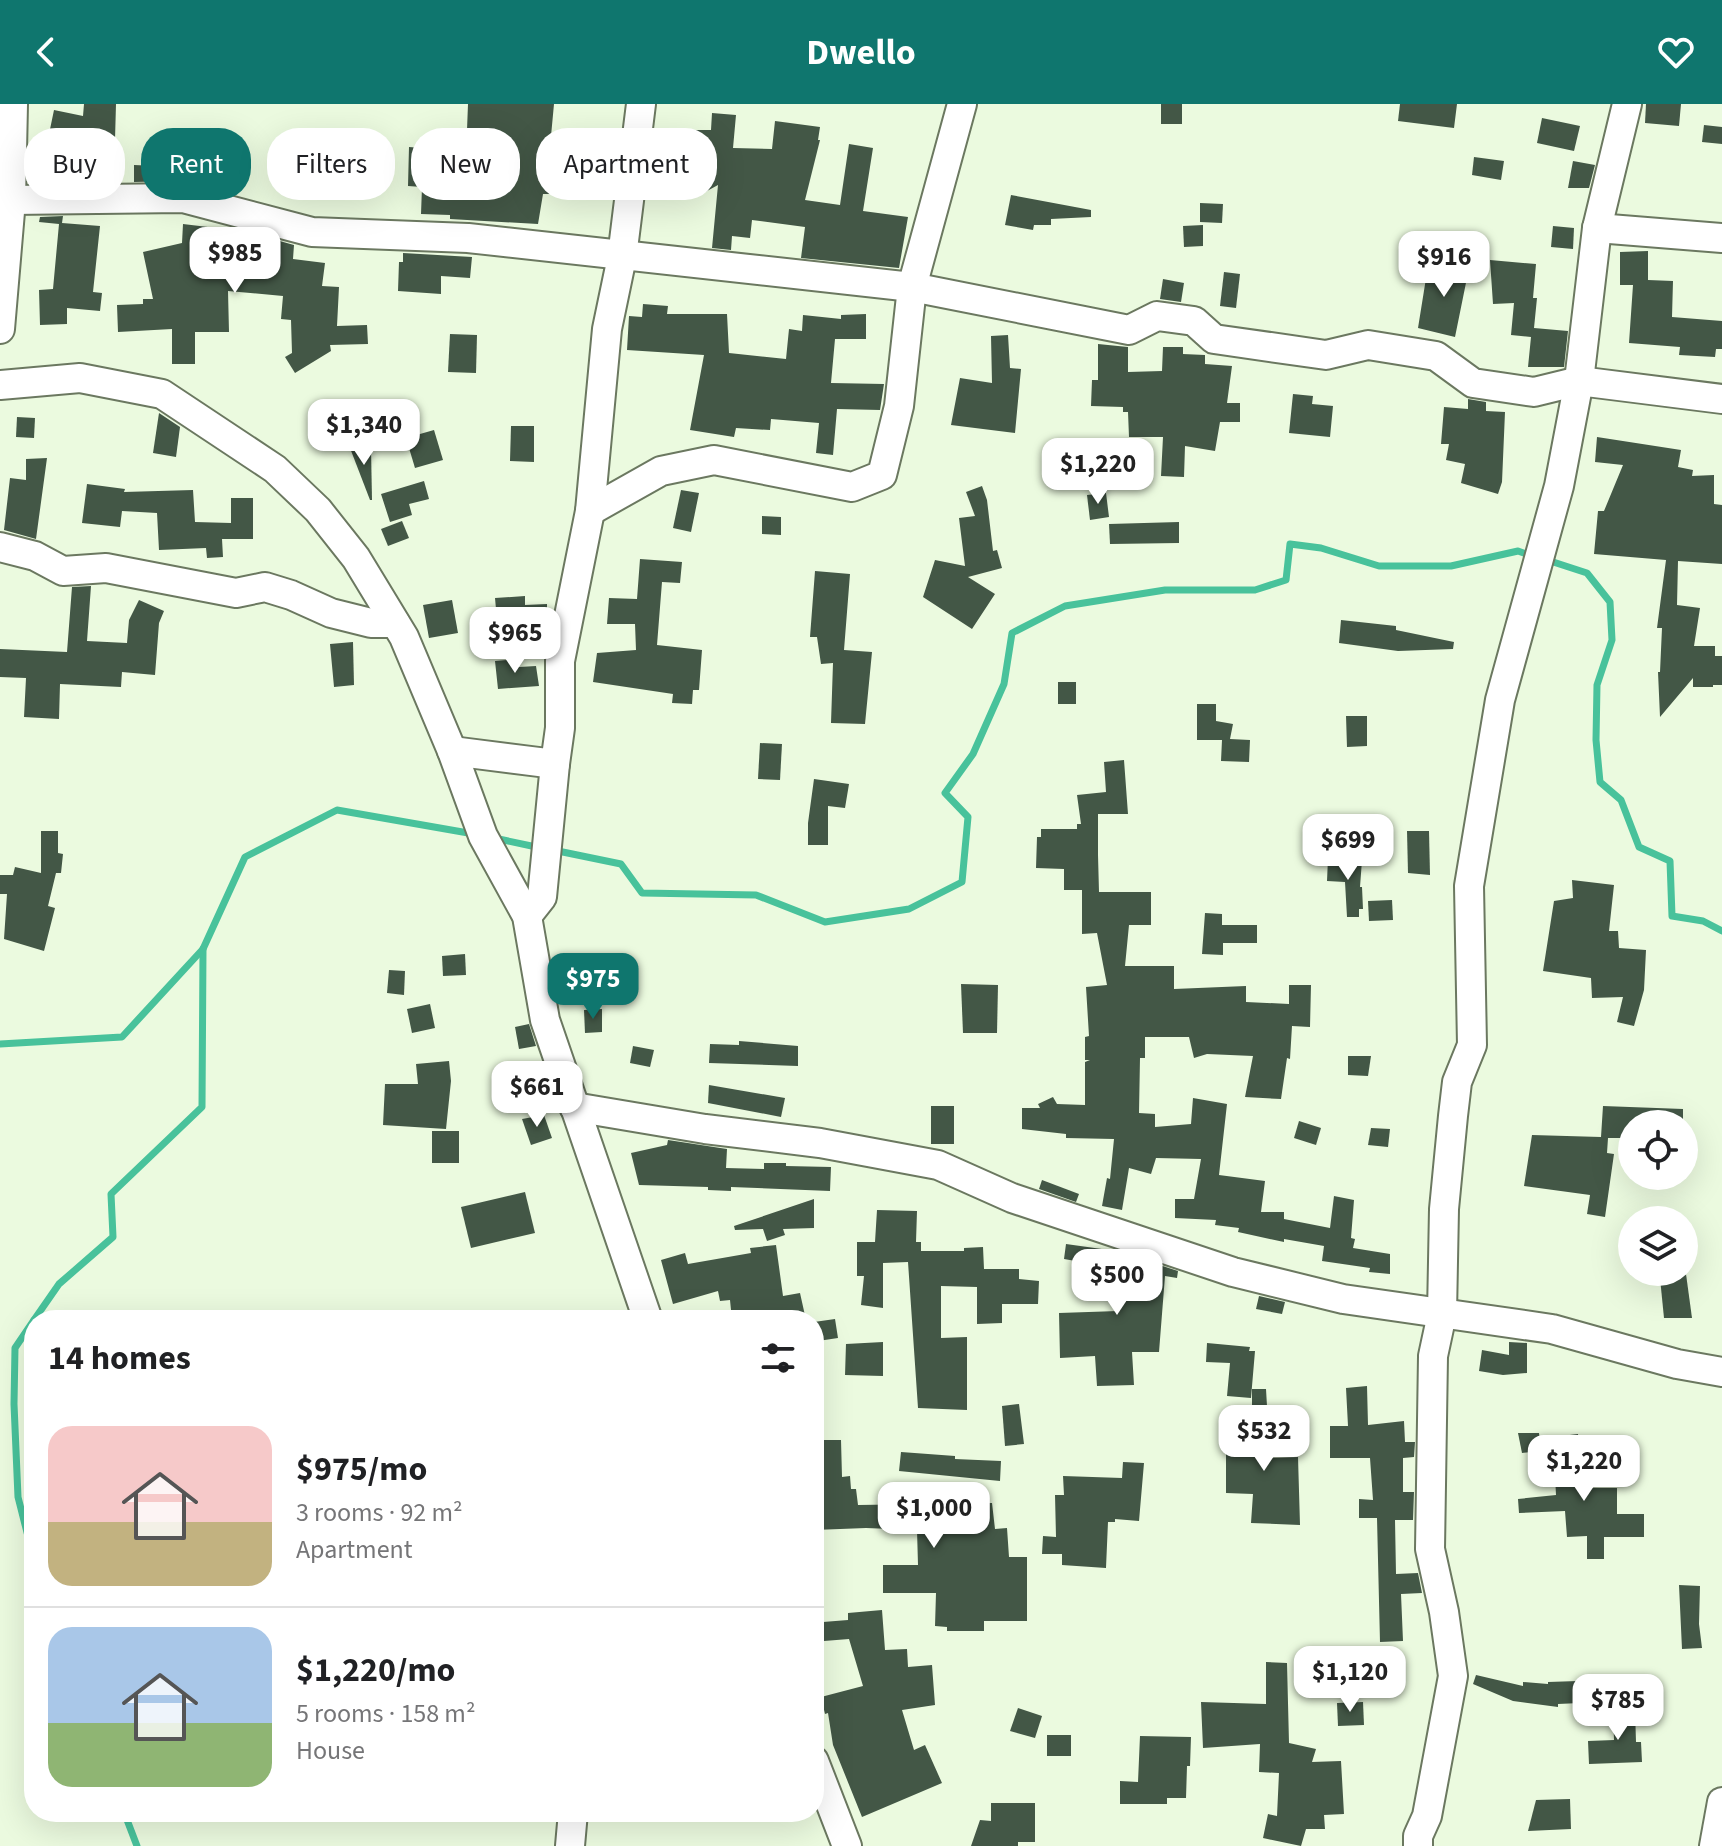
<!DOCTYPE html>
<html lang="en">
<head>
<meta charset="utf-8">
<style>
	:root { --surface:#fff; --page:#f6f6f6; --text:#202124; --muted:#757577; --line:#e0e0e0; --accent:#0f766e }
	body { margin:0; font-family:"Source Sans 3",sans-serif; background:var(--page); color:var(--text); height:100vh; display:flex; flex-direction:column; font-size:30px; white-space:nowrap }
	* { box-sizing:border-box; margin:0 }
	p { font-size:26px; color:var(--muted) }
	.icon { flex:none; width:44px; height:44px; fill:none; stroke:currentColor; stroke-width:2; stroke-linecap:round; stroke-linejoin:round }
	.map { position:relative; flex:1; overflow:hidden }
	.side { position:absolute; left:24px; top:1206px; width:800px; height:512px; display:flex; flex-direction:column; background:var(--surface); border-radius:32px; box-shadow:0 8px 32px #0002 }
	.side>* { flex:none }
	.top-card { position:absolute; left:24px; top:24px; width:800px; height:72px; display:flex; gap:16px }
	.tools { position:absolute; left:1618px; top:1006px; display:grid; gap:16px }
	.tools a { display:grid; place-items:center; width:80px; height:80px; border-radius:50%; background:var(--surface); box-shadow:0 8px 32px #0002; font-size:40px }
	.price { position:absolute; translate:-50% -68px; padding:0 18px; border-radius:16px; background:#fff; color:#222; font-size:26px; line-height:52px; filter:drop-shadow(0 2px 4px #0008) }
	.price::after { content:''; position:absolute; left:50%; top:48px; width:24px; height:18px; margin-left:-12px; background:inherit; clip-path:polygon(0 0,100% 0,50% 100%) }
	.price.current { background:var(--accent); color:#fff }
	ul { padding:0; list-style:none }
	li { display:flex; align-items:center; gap:24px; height:200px; padding:0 24px }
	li+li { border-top:2px solid var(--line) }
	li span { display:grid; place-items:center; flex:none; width:224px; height:160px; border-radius:24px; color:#555 }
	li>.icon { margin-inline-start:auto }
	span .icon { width:96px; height:96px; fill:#fffc; stroke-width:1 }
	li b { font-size:34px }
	h2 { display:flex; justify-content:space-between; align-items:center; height:96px; padding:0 24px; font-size:34px }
	.pill { padding:0 28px; border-radius:32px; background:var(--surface); box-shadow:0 8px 32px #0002; font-size:28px; line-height:72px }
	.pill.current { background:var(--accent); color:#fff }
	header { display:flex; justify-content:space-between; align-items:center; height:104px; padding:0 24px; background:var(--accent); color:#fff; font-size:36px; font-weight:700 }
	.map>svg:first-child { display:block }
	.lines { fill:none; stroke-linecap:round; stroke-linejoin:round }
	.stream { stroke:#48c29b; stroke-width:7 }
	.building { fill:#435746 }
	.minor-casing { stroke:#6b7860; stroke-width:32 }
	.minor { stroke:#fff; stroke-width:28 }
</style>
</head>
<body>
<header><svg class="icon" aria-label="back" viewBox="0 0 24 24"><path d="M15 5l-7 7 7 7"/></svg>Dwello<svg class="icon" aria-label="heart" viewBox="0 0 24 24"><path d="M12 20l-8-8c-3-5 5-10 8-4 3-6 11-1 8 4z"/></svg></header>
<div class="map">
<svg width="1722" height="1742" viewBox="0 0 1722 1742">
	<rect width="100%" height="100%" fill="#ebfadf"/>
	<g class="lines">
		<!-- stream -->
		<g class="stream">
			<polyline points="1544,455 1587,469 1610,498 1612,536 1597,581 1596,636 1600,678 1621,696 1639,743 1670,757 1672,812 1703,817 1722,827"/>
			<polyline points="494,734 541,744"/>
			<polyline points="553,746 621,760 642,789 756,791 825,818 909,805 962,778 968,713 945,689 973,650 1004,580 1012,529 1065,502 1165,486 1255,486 1286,476 1290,440 1321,444 1379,462 1451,462 1518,447 1532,452"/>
			<polyline points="0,940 122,933 203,845 245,753 337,706 474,730"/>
			<polyline points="34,1216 59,1180 113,1133 111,1090 202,1003 203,845"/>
			<polyline points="34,1216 15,1244 14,1300 18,1393 34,1456"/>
			<polyline points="124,1708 137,1742"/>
		</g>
	</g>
	<!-- building -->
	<g class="building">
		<polygon points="84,0 116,0 114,71 67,70 66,78 43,79 43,59 54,6 83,12"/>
		<polygon points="468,0 554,0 551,32 556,33 555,52 568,52 567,90 543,90 538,120 450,115 450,111 421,110 422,83 408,82 409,43 435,45 435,26 467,26"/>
		<rect x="1161" y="0" width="21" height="20"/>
		<polygon points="1400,0 1457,0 1454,24 1398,17"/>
		<polygon points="1646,0 1681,0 1679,22 1645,19"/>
		<polygon points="712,9 736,11 733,44 772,45 775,17 820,23 818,36 820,36 805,96 840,101 849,40 873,44 863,107 908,113 899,164 801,154 805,123 752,116 750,134 732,132 731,146 712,144 718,81 696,93 703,53 653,53 653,39 655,26 711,26"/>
		<polygon points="1542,14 1580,22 1574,47 1537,39"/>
		<polygon points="1704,21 1722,23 1722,40 1702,38"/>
		<polygon points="1474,53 1504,57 1501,76 1472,71"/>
		<polygon points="1573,57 1595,61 1589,84 1568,84"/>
		<polygon points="134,61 180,63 180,77 134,78"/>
		<polygon points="1011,91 1091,106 1091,113 1051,115 1051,121 1034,121 1033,126 1005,121"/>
		<polygon points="1200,99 1223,100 1222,119 1200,118"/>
		<polygon points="63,112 62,119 100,122 93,188 102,189 100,207 67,204 67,220 40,221 39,186 53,185 59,120 39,118 40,113"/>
		<polygon points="183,120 241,127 238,163 273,161 276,136 294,141 293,155 325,159 322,182 339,183 337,222 367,221 368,240 330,241 331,247 295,269 285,253 292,249 291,216 281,215 283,192 228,187 229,228 195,228 195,260 172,260 172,225 118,228 117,201 143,200 143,195 153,195 143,148 182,139"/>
		<polygon points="1203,121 1203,142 1184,143 1183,122"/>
		<polygon points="1553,122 1574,124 1573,145 1551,143"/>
		<polygon points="1648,147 1648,176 1673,177 1672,213 1722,217 1722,245 1716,245 1715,253 1679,251 1680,243 1629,239 1633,181 1620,181 1620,148"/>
		<polygon points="403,149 472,153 470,174 441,172 441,190 398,187 399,158 403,158"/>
		<polygon points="1490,156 1536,160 1533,194 1537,194 1534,224 1568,227 1564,263 1528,263 1531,233 1511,231 1514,199 1493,200"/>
		<polygon points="1449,159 1470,159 1455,233 1418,224 1427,168 1449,167"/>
		<polygon points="1224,168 1240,170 1236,204 1220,202"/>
		<polygon points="1163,175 1184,179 1181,198 1160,195"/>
		<polygon points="643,200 668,202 667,210 727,210 729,249 786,255 789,225 802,227 803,211 841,215 841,211 866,210 866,235 835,235 831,279 884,280 880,306 837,305 833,351 816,349 819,319 771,315 770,326 736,324 734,333 690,326 704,251 627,246 629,212 642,213"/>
		<polygon points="450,230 477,231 476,269 448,268"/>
		<polygon points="1008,231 1010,264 1021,265 1015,329 951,321 960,274 992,279 991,232"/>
		<polygon points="1098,240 1128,243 1128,268 1162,267 1163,243 1183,243 1183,250 1205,251 1205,260 1232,262 1227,299 1240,299 1240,318 1220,318 1215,347 1185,342 1184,373 1161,372 1163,333 1129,333 1128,308 1123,308 1123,303 1091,302 1092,276 1098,276"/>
		<polygon points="1293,290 1313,292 1312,300 1333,302 1330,333 1289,329"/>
		<polygon points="1468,295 1486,298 1486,307 1505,308 1502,378 1498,390 1461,379 1465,360 1446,356 1449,340 1441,340 1444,303 1468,305"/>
		<polygon points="159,309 180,323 176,353 153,349"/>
		<polygon points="17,313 35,314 34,334 16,333"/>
		<polygon points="511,322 534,322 534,358 510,357"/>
		<polygon points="434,326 443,356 415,364 406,334"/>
		<polygon points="1597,333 1681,346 1678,363 1693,366 1692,372 1714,371 1714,400 1722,401 1722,460 1678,457 1677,501 1700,504 1694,542 1715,542 1715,552 1722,552 1722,581 1713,581 1713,583 1693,583 1693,574 1660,613 1658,568 1660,568 1662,524 1657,524 1666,456 1594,450 1598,407 1604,407 1623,361 1595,358"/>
		<polygon points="350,344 371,344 372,396 370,396"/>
		<polygon points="47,354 36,435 4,426 10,374 26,376 26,355"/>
		<polygon points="424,377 429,395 409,400 412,411 390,418 381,390"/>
		<polygon points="87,380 125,385 124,388 193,386 195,418 231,419 231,394 253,394 253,435 222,435 223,453 207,454 206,444 159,446 157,409 122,407 120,423 82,419"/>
		<polygon points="982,382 987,396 993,447 997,446 1002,464 968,473 995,490 972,525 923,493 935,456 965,462 959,414 975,412 966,388"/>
		<polygon points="681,386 699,389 691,428 673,424"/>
		<polygon points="1106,389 1109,413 1090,416 1087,391"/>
		<polygon points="762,412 781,413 781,431 762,430"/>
		<polygon points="402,417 409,434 388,442 381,425"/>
		<polygon points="1179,418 1179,439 1110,440 1109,420"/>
		<polygon points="640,455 682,458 680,479 662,478 657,541 702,546 699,586 693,586 692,600 672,599 673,590 593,578 597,549 636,546 635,520 607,520 609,494 637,495"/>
		<polygon points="815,467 850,470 844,546 872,548 865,620 831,619 833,559 821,560 817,533 810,533"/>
		<polygon points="91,482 87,537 127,539 129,516 139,496 164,507 159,519 155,571 122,568 121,583 60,580 59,615 24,613 26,574 0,573 0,545 67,548 72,483"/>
		<polygon points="525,492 525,501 547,500 547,521 522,522 522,514 497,516 495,494"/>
		<polygon points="452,496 458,529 429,534 423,501"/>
		<polygon points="1341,516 1396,522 1396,526 1454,538 1453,545 1398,547 1339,539"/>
		<polygon points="353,538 354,581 334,583 330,540"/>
		<polygon points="519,555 519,563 536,562 539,582 498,585 495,557"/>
		<rect x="1058" y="578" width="18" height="22"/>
		<polygon points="1197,600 1216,600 1216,617 1233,620 1230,635 1250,636 1249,658 1221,657 1222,636 1197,636"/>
		<polygon points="1346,612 1367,612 1367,642 1347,643"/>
		<polygon points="760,639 782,640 780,676 758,675"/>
		<polygon points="1124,656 1128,710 1098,710 1098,751 1099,788 1151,788 1151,821 1129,821 1125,862 1174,862 1174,885 1246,882 1246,898 1289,900 1289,881 1311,881 1310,923 1292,922 1290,955 1287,954 1281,995 1245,993 1253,952 1207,950 1194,954 1189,933 1145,933 1145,954 1140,954 1139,1009 1155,1010 1155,1023 1191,1020 1193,994 1227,1000 1219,1071 1265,1077 1261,1108 1284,1108 1284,1115 1330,1124 1334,1092 1354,1096 1351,1134 1355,1135 1353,1144 1390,1150 1390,1170 1369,1168 1370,1164 1322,1157 1324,1142 1284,1135 1284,1138 1238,1128 1239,1124 1215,1121 1216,1116 1175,1114 1175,1095 1194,1095 1201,1055 1156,1054 1151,1070 1129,1064 1122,1106 1102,1102 1107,1074 1110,1075 1114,1035 1066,1034 1066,1030 1022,1025 1022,1004 1040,1004 1038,1000 1053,993 1057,1000 1085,1001 1085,958 1090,956 1085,956 1085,933 1089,932 1086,883 1107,881 1097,829 1082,830 1082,786 1064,786 1064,765 1036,764 1037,733 1041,733 1041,725 1077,725 1077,720 1081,720 1077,691 1106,688 1104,658"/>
		<polygon points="814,675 849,680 845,704 828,702 828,741 808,741 808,719"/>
		<polygon points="41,727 58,727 58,749 63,750 61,769 56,769 48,802 55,804 44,847 4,835 7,790 0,790 0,771 13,771 15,763 41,769"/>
		<polygon points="1407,727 1429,727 1430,771 1408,769"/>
		<polygon points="1328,754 1362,756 1360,783 1362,783 1363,805 1359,805 1359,813 1347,813 1345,778 1327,777"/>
		<polygon points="1572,776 1614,781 1609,827 1618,827 1619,844 1646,846 1644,886 1634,922 1617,918 1623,893 1592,894 1591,874 1543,867 1554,797 1573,794"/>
		<polygon points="1392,796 1393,816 1369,817 1368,797"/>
		<polygon points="1205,809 1222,810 1222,821 1257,821 1257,839 1223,839 1223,851 1202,850"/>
		<polygon points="465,850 466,871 443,872 442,852"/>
		<polygon points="389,866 405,867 404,891 387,889"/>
		<polygon points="961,880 998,881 997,929 963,929"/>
		<polygon points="430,900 435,924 412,929 407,905"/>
		<polygon points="602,905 602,928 585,929 584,906"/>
		<polygon points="529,920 536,942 519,945 515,923"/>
		<polygon points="739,937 798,942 798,962 709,959 710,940 739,941"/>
		<polygon points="633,942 654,946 650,963 630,959"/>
		<polygon points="1348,952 1371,952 1368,972 1348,971"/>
		<polygon points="449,957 451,977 446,1025 383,1021 385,980 418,980 416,960"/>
		<polygon points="709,981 785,994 781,1013 708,999"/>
		<rect x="931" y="1002" width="23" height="38"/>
		<polygon points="1603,1002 1683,1005 1683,1019 1631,1020 1631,1034 1608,1034 1607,1049 1614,1050 1605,1113 1587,1110 1590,1091 1524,1082 1532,1031 1601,1033"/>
		<polygon points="544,1011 552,1034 531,1041 522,1015"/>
		<polygon points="1299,1017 1321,1024 1316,1041 1294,1034"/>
		<polygon points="1371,1024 1390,1025 1388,1043 1368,1041"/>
		<rect x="432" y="1027" width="27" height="32"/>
		<polygon points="668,1036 727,1045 726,1064 764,1065 764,1059 786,1059 786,1062 831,1063 830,1087 731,1083 731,1087 708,1086 708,1083 639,1081 631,1049 667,1041"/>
		<polygon points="1042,1076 1079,1090 1076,1098 1039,1085"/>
		<polygon points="525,1088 535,1129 471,1144 461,1103"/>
		<polygon points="814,1095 814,1124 783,1125 785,1131 767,1137 763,1125 735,1126 734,1122"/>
		<polygon points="877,1106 917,1107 916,1138 921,1138 921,1147 964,1147 964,1144 983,1143 984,1165 1019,1165 1019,1175 1039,1177 1038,1200 1002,1200 1002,1219 977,1220 977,1183 941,1182 941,1234 967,1233 967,1306 918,1304 908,1158 883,1159 883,1204 861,1201 864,1172 857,1172 857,1138 875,1138"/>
		<polygon points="1066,1140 1116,1147 1178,1167 1177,1174 1165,1172 1159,1248 1132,1248 1134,1281 1097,1282 1095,1252 1060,1254 1059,1209 1118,1207 1121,1165 1064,1155"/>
		<polygon points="776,1141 783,1192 800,1189 806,1216 732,1216 730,1196 720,1197 718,1187 673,1200 661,1156 685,1149 688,1160 751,1149 750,1144"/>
		<polygon points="1686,1170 1692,1214 1664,1214 1660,1174"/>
		<polygon points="1259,1192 1285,1198 1282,1210 1256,1205"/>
		<polygon points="835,1215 838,1234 818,1237 814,1218"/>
		<polygon points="883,1238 883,1272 845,1271 846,1240"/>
		<polygon points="1509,1238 1527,1239 1527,1269 1503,1271 1479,1267 1482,1246 1509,1251"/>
		<polygon points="1207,1239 1250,1243 1249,1247 1255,1247 1251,1294 1227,1292 1230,1259 1206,1258"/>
		<polygon points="1367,1282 1368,1321 1404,1317 1405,1338 1415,1338 1414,1353 1403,1354 1403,1388 1414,1388 1413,1416 1395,1416 1396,1470 1418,1469 1422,1489 1401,1490 1403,1537 1380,1538 1377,1414 1359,1414 1359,1395 1373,1396 1370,1354 1330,1354 1330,1322 1348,1322 1346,1284"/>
		<polygon points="1252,1285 1266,1285 1270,1354 1298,1353 1300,1421 1251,1419 1253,1390 1226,1389 1226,1339 1252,1341"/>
		<polygon points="1019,1300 1024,1340 1005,1342 1002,1302"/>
		<polygon points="1518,1329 1539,1329 1541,1347 1522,1349"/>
		<polygon points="1578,1330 1581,1384 1617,1384 1617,1410 1644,1410 1644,1433 1604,1433 1604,1455 1587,1455 1587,1432 1567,1433 1565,1407 1519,1409 1518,1395 1556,1391 1553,1333"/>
		<polygon points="823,1336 841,1336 842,1373 850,1372 851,1385 856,1385 858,1401 992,1399 995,1425 1007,1424 1009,1453 1027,1453 1027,1517 984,1517 984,1527 947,1527 947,1523 935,1522 936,1489 883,1489 883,1461 918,1461 917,1426 866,1424 814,1426 814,1354 823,1354"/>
		<polygon points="901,1348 955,1352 955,1355 1001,1357 1000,1377 899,1367"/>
		<polygon points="1123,1358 1144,1359 1139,1417 1115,1415 1115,1418 1108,1418 1106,1464 1062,1461 1062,1450 1042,1450 1043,1432 1056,1433 1055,1391 1064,1391 1063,1372 1122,1374"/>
		<polygon points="1679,1481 1700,1482 1699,1520 1702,1544 1682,1545"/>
		<polygon points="882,1506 885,1546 907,1545 908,1563 932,1561 935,1601 902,1606 914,1646 925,1641 942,1679 862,1713 833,1641 828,1609 825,1610 821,1593 863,1582 849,1535 824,1537 823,1518 848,1516 848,1509"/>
		<polygon points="1266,1558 1287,1559 1289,1639 1316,1645 1312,1658 1341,1657 1344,1710 1324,1711 1325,1725 1306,1725 1301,1742 1263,1734 1268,1710 1277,1712 1279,1669 1259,1668 1260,1640 1203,1644 1201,1598 1266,1600"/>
		<polygon points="1476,1571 1523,1582 1523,1578 1548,1580 1548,1578 1578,1577 1580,1599 1558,1600 1558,1603 1513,1597 1473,1580"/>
		<polygon points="1363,1598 1364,1621 1338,1622 1337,1599"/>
		<polygon points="1018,1604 1042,1612 1035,1634 1010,1627"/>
		<polygon points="1635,1606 1636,1638 1641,1638 1642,1658 1589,1660 1588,1637 1614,1636 1613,1607"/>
		<rect x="1047" y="1631" width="24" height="21"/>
		<polygon points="1140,1632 1191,1633 1190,1662 1187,1662 1186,1694 1167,1694 1167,1700 1120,1700 1120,1677 1138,1678"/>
		<polygon points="1570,1695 1571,1725 1528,1727 1536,1696"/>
		<polygon points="991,1699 1035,1699 1035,1738 1018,1738 1018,1742 971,1742 980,1716 991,1717"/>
	</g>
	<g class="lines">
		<!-- minor casing -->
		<g class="minor-casing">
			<g id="minor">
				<polyline points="0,92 11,96 183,94 312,128 468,134 912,183 1129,226 1157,212 1194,217 1214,235 1326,251 1368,241 1436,252 1473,279 1534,288 1579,277 1722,295"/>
				<polyline points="1597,124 1722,134"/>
				<polyline points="0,225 11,96 13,0"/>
				<polyline points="0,281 80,274 162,290 275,365 318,406 356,454 404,533 452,647 483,732 527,812 545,916 648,1216"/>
				<polyline points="590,407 661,367 714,356 852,383 882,371 899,302 912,183 962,0"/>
				<polyline points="0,443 35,452 63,467 106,464 236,489 265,483 291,491 331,509 371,519 395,519"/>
				<polyline points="452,647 555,660 560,624 560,557 590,407 607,225 622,153 641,0"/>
				<polyline points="527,812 542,793 555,660"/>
				<polyline points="574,1003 705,1025 820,1039 938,1061 1012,1094 1233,1168 1343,1195 1552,1225 1677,1260 1722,1268"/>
				<polyline points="814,1657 847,1742"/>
				<polyline points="570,1742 573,1708"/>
				<polyline points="1418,1742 1418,1732 1427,1712 1453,1572 1444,1508 1430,1445 1433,1252 1442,1210 1444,1105 1453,1012 1457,978 1472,941 1469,782 1500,596 1559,382 1579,277 1597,124 1627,0"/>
				<polyline points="1714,1742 1722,1698"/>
			</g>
		</g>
		<!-- minor -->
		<use href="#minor" class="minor"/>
	</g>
</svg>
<div class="tools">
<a><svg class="icon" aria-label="locate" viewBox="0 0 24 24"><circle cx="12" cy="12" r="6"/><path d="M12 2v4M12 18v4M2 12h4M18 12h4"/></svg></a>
<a><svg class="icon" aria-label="layers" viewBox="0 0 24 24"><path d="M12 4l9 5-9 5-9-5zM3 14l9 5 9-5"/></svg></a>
</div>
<b class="price" style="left:235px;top:191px">$985</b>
<b class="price" style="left:1444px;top:195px">$916</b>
<b class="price" style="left:364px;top:363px">$1,340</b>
<b class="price" style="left:1098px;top:402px">$1,220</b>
<b class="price" style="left:515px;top:571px">$965</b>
<b class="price" style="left:1348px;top:778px">$699</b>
<b class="price current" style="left:593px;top:917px">$975</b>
<b class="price" style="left:537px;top:1025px">$661</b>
<b class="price" style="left:1117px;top:1213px">$500</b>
<b class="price" style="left:1264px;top:1369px">$532</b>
<b class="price" style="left:1584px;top:1399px">$1,220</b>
<b class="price" style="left:934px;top:1446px">$1,000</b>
<b class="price" style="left:1350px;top:1610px">$1,120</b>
<b class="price" style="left:1618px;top:1638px">$785</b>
<div class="top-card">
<a class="pill">Buy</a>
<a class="pill current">Rent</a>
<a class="pill">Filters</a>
<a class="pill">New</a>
<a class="pill">Apartment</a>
</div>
<section class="side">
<h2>14 homes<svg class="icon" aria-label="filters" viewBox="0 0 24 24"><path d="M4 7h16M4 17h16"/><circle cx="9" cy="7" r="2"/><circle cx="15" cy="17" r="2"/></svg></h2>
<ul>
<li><span style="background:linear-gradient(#f6c9c9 60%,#c2b280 0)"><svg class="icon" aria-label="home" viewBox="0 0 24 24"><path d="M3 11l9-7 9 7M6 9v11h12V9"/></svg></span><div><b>$975/mo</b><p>3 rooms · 92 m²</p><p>Apartment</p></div></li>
<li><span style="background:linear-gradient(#a9c7e8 60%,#8fb573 0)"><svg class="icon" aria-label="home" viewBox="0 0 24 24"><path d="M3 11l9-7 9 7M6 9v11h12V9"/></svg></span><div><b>$1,220/mo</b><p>5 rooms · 158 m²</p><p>House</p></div></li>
</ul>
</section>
</div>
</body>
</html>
